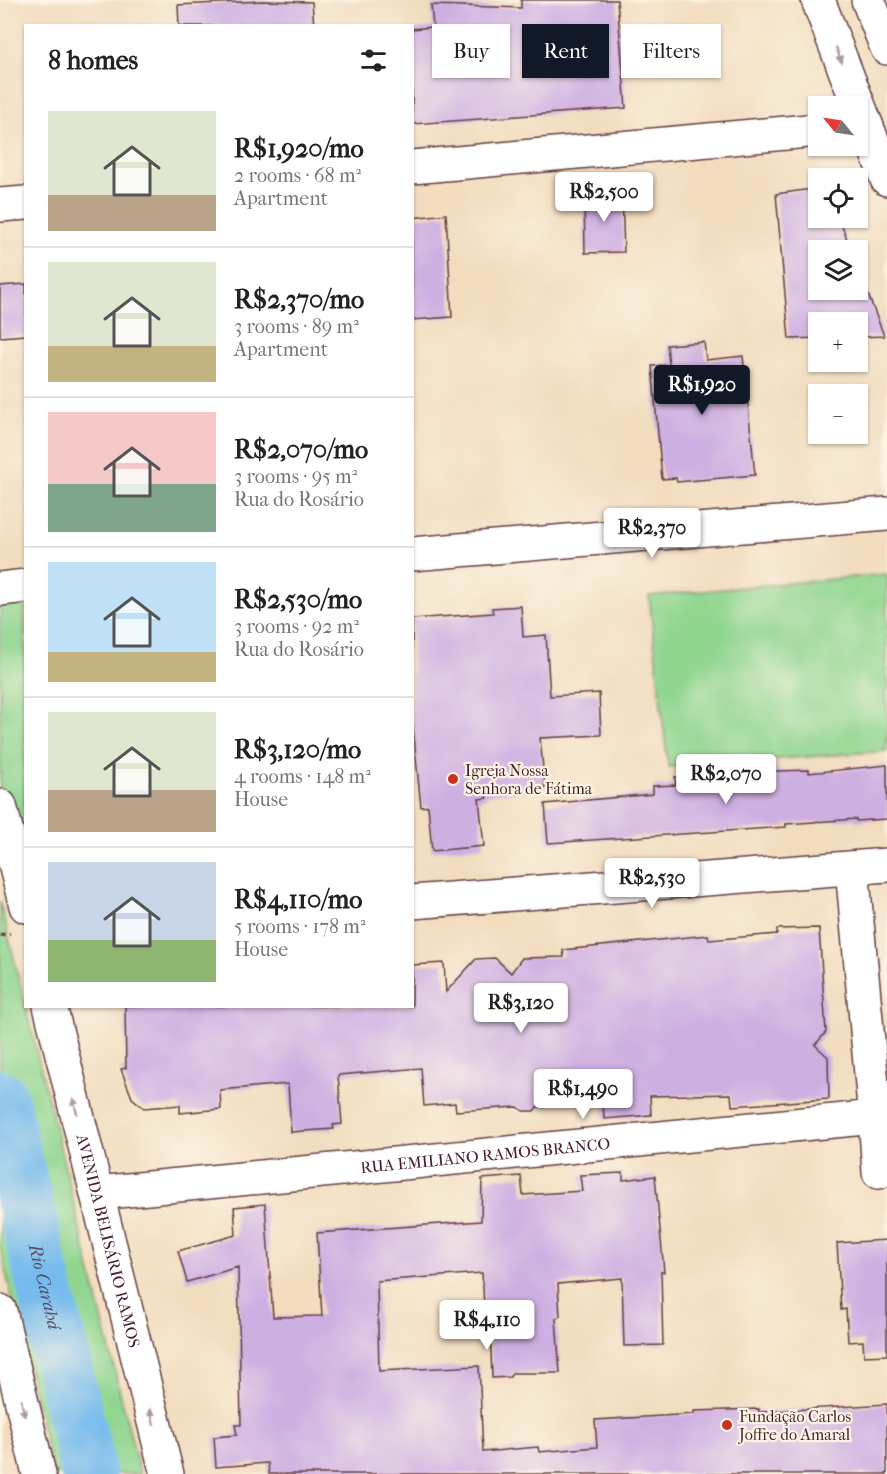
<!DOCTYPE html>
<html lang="en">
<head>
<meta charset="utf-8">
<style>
	:root { --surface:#fff; --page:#f2f2f2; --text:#222; --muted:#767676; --line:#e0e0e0; --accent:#111827 }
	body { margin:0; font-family:"IM FELL French Canon",serif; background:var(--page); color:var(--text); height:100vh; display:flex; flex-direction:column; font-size:22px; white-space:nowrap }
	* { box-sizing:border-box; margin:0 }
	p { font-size:20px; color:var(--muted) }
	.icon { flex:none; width:33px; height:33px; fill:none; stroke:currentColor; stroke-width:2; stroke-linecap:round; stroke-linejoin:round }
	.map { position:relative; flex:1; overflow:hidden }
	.side { position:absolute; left:24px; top:24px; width:390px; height:984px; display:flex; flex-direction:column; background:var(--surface); border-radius:0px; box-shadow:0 2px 4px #0004 }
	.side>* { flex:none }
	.guide { position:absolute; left:432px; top:24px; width:364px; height:54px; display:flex; gap:12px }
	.needle { width:39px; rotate:300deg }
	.buttons { position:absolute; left:808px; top:96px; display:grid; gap:12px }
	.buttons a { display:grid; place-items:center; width:60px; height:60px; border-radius:0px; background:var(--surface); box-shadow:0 2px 4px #0004; font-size:30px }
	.price { position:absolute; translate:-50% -51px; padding:0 14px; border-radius:6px; background:#fff; color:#222; font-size:20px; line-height:39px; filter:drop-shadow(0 2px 3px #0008) }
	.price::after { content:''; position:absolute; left:50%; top:36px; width:18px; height:14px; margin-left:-9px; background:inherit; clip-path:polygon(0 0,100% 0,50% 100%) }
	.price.on { background:var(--accent); color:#fff }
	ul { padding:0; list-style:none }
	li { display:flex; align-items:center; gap:18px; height:150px; padding:0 24px }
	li+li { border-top:2px solid var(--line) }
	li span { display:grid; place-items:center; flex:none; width:168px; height:120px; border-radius:0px; color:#555 }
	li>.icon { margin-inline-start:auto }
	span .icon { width:72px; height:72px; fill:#fffc; stroke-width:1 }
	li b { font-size:26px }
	h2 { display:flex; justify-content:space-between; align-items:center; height:72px; padding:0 24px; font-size:26px }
	.chip { padding:0 21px; border-radius:0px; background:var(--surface); box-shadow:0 2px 4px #0004; font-size:21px; line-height:54px }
	.chip.on { background:var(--accent); color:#fff }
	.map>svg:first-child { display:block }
	.green { fill:#90d690; stroke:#6d7a5e; stroke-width:1.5 }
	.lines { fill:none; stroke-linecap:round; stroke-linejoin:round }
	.river { stroke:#76bbed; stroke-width:56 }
	.building { fill:#ceafe2 }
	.street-casing { stroke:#633c41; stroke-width:36 }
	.secondary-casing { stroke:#633c41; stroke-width:36 }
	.primary-casing { stroke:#633c41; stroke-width:36 }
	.path { stroke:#633c41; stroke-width:4; stroke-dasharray:4.5 4.5; stroke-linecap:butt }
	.street { stroke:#fff; stroke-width:33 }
	.secondary { stroke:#fff; stroke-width:33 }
	.primary { stroke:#fff; stroke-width:33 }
	.oneway { fill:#ae9aa0 }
	.poi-dot { fill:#c8321e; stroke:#fcf5e5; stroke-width:2 }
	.labels { text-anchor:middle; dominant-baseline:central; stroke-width:4.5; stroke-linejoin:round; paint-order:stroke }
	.poi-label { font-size:16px; fill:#4a1f2b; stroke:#fcf5e5; text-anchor:start }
	.street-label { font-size:16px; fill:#4a1f2b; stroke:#fcf5e5 }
	.water-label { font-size:18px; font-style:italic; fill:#574e65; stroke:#fcf5e5 }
</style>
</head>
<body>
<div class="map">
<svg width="887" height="1474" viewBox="0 0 887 1474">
	<rect width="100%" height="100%" fill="#fcf5e5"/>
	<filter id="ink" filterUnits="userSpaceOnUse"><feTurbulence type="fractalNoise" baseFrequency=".0167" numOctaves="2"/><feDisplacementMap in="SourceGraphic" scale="12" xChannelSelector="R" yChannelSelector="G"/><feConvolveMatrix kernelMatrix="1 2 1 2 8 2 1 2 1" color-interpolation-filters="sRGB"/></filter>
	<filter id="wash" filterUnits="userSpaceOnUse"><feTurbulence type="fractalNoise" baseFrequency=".008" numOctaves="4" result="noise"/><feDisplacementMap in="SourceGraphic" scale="24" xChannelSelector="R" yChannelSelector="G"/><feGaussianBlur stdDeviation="1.35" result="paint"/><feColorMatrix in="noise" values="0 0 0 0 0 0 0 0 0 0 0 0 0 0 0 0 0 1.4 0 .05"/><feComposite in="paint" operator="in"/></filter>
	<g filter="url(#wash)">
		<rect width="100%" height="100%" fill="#f2ddbf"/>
		<!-- green -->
		<g class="green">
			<polygon points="887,574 887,751 668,767 649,596"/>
			<polygon points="25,586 25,823 5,826 0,806 0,589"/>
			<polygon points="0,902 140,1474 53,1474 0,1247"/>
		</g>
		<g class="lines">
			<!-- river -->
			<path class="river" id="s1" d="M0,1098L89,1474"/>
		</g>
		<g id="blocks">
			<!-- building -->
			<g class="building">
				<polygon points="521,0 617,0 626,108 412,124 412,29 433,27 431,5 521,8"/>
				<polygon points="262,1 312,2 314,26 179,26 178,5"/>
				<polygon points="819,188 819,218 839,218 851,250 819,250 819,290 858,290 858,268 884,336 858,337 858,322 819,322 819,338 789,339 776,194"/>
				<polygon points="622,193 624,252 585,253 584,195"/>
				<polygon points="446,214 452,317 412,320 412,218"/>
				<polygon points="26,284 26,335 0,337 0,286"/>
				<polygon points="704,342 706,360 743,356 755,475 677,482 676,478 662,479 652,366 669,365 667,345"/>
				<polygon points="521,606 523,637 546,635 550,696 599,693 601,735 540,738 545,788 486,795 487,798 479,799 484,846 432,851 428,806 421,807 412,718 412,619 493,613 492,608"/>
				<polygon points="887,765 887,819 856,821 856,819 786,824 786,827 548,843 545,804 653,794 653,786 676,785 675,777 747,777 751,772 809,770 809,773"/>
				<polygon points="819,928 826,1032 815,1045 828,1057 829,1099 732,1106 731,1094 650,1096 651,1115 604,1119 603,1101 553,1103 551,1106 537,1107 534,1111 523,1111 518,1107 456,1111 455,1103 424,1106 421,1068 338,1075 342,1124 333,1125 334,1129 291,1132 288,1084 220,1090 221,1109 180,1113 180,1105 144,1108 132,1098 121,1069 126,1068 125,1006 412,1006 412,965 444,963 446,992 476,959 495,958 511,973 522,958 564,957 563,950 708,935 709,940 777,934 777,929"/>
				<polygon points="623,1173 623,1180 655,1176 664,1272 661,1272 663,1345 624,1346 622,1278 558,1284 560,1316 556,1319 560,1373 512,1373 510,1377 492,1378 490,1324 485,1322 482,1273 377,1281 379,1371 479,1366 483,1452 538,1447 539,1452 597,1447 595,1420 694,1414 694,1411 759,1409 759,1412 887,1404 887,1474 269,1474 268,1463 216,1467 214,1437 237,1435 235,1425 241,1425 238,1267 187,1282 178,1251 236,1235 234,1207 265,1204 273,1317 322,1316 317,1233 481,1221 482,1179 521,1176 523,1195 582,1191 580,1175"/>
				<polygon points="887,1240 887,1355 864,1356 863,1341 848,1342 846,1309 841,1310 837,1243"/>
			</g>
		</g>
	</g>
	<g filter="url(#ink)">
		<use href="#blocks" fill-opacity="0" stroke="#633c41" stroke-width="1.5"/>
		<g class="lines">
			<!-- street casing -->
			<g class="street-casing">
				<g id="street">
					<polyline points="412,167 819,130"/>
					<polyline points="0,205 26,203"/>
					<polyline points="412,554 887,514"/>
					<polyline points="0,589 26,586"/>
					<polyline points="412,902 887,865"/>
					<polyline points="875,1117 879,1172"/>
					<path id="s2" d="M97,1193L875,1117L852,868"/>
				</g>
			</g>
			<!-- secondary casing -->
			<g class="secondary-casing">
				<g id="secondary">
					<polyline points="818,0 887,179"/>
					<polyline points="868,0 887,48"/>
				</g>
			</g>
			<!-- primary casing -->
			<g class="primary-casing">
				<g id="primary">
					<polyline points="0,806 26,906"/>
					<path id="s3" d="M50,1006L167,1474"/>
					<polyline points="0,1311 39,1474"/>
				</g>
			</g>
			<!-- path -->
			<polyline class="path" points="0,935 10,934"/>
			<!-- street -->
			<use href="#street" class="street"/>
			<!-- secondary -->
			<use href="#secondary" class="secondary"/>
			<!-- primary -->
			<use href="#primary" class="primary"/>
		</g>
		<!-- one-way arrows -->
		<defs><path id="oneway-solid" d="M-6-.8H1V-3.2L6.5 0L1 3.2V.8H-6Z" transform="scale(1.5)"/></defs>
		<g class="oneway">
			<use href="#oneway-solid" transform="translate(839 55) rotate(69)"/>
			<use href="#oneway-solid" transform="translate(75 1106) rotate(-104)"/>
			<use href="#oneway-solid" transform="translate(23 1408) rotate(77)"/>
			<use href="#oneway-solid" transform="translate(152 1417) rotate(-104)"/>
		</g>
	</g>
	<!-- markers -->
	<g class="poi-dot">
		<circle cx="453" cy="779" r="6"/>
		<circle cx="727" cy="1425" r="6"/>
	</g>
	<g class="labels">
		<!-- poi labels -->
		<g class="poi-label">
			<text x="465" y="770">Igreja Nossa<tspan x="465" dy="18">Senhora de Fátima</tspan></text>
			<text x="739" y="1416">Fundação Carlos<tspan x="739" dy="18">Joffre do Amaral</tspan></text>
		</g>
		<!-- street labels -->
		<g class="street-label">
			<text stroke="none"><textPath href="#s2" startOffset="390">RUA EMILIANO RAMOS BRANCO</textPath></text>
			<text stroke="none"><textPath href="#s3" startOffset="242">AVENIDA BELISÁRIO RAMOS</textPath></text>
		</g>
		<!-- water labels -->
		<g class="water-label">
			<text stroke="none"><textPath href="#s1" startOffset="194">Rio Carahá</textPath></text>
		</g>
	</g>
</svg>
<div class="buttons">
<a><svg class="needle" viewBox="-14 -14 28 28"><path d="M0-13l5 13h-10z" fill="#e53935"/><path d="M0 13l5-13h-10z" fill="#767676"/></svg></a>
<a><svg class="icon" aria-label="locate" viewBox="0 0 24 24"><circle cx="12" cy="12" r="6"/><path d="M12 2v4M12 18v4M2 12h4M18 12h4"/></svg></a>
<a><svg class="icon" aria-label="layers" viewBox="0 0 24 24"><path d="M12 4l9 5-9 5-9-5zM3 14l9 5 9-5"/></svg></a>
<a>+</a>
<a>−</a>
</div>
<b class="price" style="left:604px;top:223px">R$2,500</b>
<b class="price on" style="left:702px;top:416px">R$1,920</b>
<b class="price" style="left:652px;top:559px">R$2,370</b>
<b class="price" style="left:726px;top:805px">R$2,070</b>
<b class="price" style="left:652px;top:909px">R$2,530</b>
<b class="price" style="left:521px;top:1034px">R$3,120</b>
<b class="price" style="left:583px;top:1120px">R$1,490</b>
<b class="price" style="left:487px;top:1351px">R$4,110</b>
<div class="guide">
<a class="chip">Buy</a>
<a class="chip on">Rent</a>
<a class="chip">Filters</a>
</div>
<section class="side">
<h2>8 homes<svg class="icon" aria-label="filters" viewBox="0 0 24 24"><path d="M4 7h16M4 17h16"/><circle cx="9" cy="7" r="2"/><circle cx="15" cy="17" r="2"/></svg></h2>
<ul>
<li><span style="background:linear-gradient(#dfe7d0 70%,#b9a48a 0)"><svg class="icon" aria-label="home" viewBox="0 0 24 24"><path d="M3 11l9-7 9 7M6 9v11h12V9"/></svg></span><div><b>R$1,920/mo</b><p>2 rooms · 68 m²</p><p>Apartment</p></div></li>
<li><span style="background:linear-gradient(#dfe7d0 70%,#c2b280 0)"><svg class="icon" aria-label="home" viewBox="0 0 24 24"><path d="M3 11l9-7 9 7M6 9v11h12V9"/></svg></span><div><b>R$2,370/mo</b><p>3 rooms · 89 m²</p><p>Apartment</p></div></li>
<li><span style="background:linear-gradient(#f6c9c9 60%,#7fa58c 0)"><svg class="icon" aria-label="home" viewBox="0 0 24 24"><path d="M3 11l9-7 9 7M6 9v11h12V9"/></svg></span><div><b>R$2,070/mo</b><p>3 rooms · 95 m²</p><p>Rua do Rosário</p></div></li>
<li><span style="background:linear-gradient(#bfe0f5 75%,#c2b280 0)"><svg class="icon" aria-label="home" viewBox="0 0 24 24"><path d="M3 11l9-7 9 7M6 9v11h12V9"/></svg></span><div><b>R$2,530/mo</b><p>3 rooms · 92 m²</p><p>Rua do Rosário</p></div></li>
<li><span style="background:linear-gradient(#dfe7d0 65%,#b9a48a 0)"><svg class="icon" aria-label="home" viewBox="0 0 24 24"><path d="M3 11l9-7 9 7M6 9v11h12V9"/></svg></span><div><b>R$3,120/mo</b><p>4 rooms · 148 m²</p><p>House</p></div></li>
<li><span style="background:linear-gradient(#c9d6e8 65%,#8fb573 0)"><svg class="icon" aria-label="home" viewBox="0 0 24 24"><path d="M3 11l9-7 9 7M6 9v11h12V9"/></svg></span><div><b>R$4,110/mo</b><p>5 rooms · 178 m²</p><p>House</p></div></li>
</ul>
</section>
</div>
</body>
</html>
